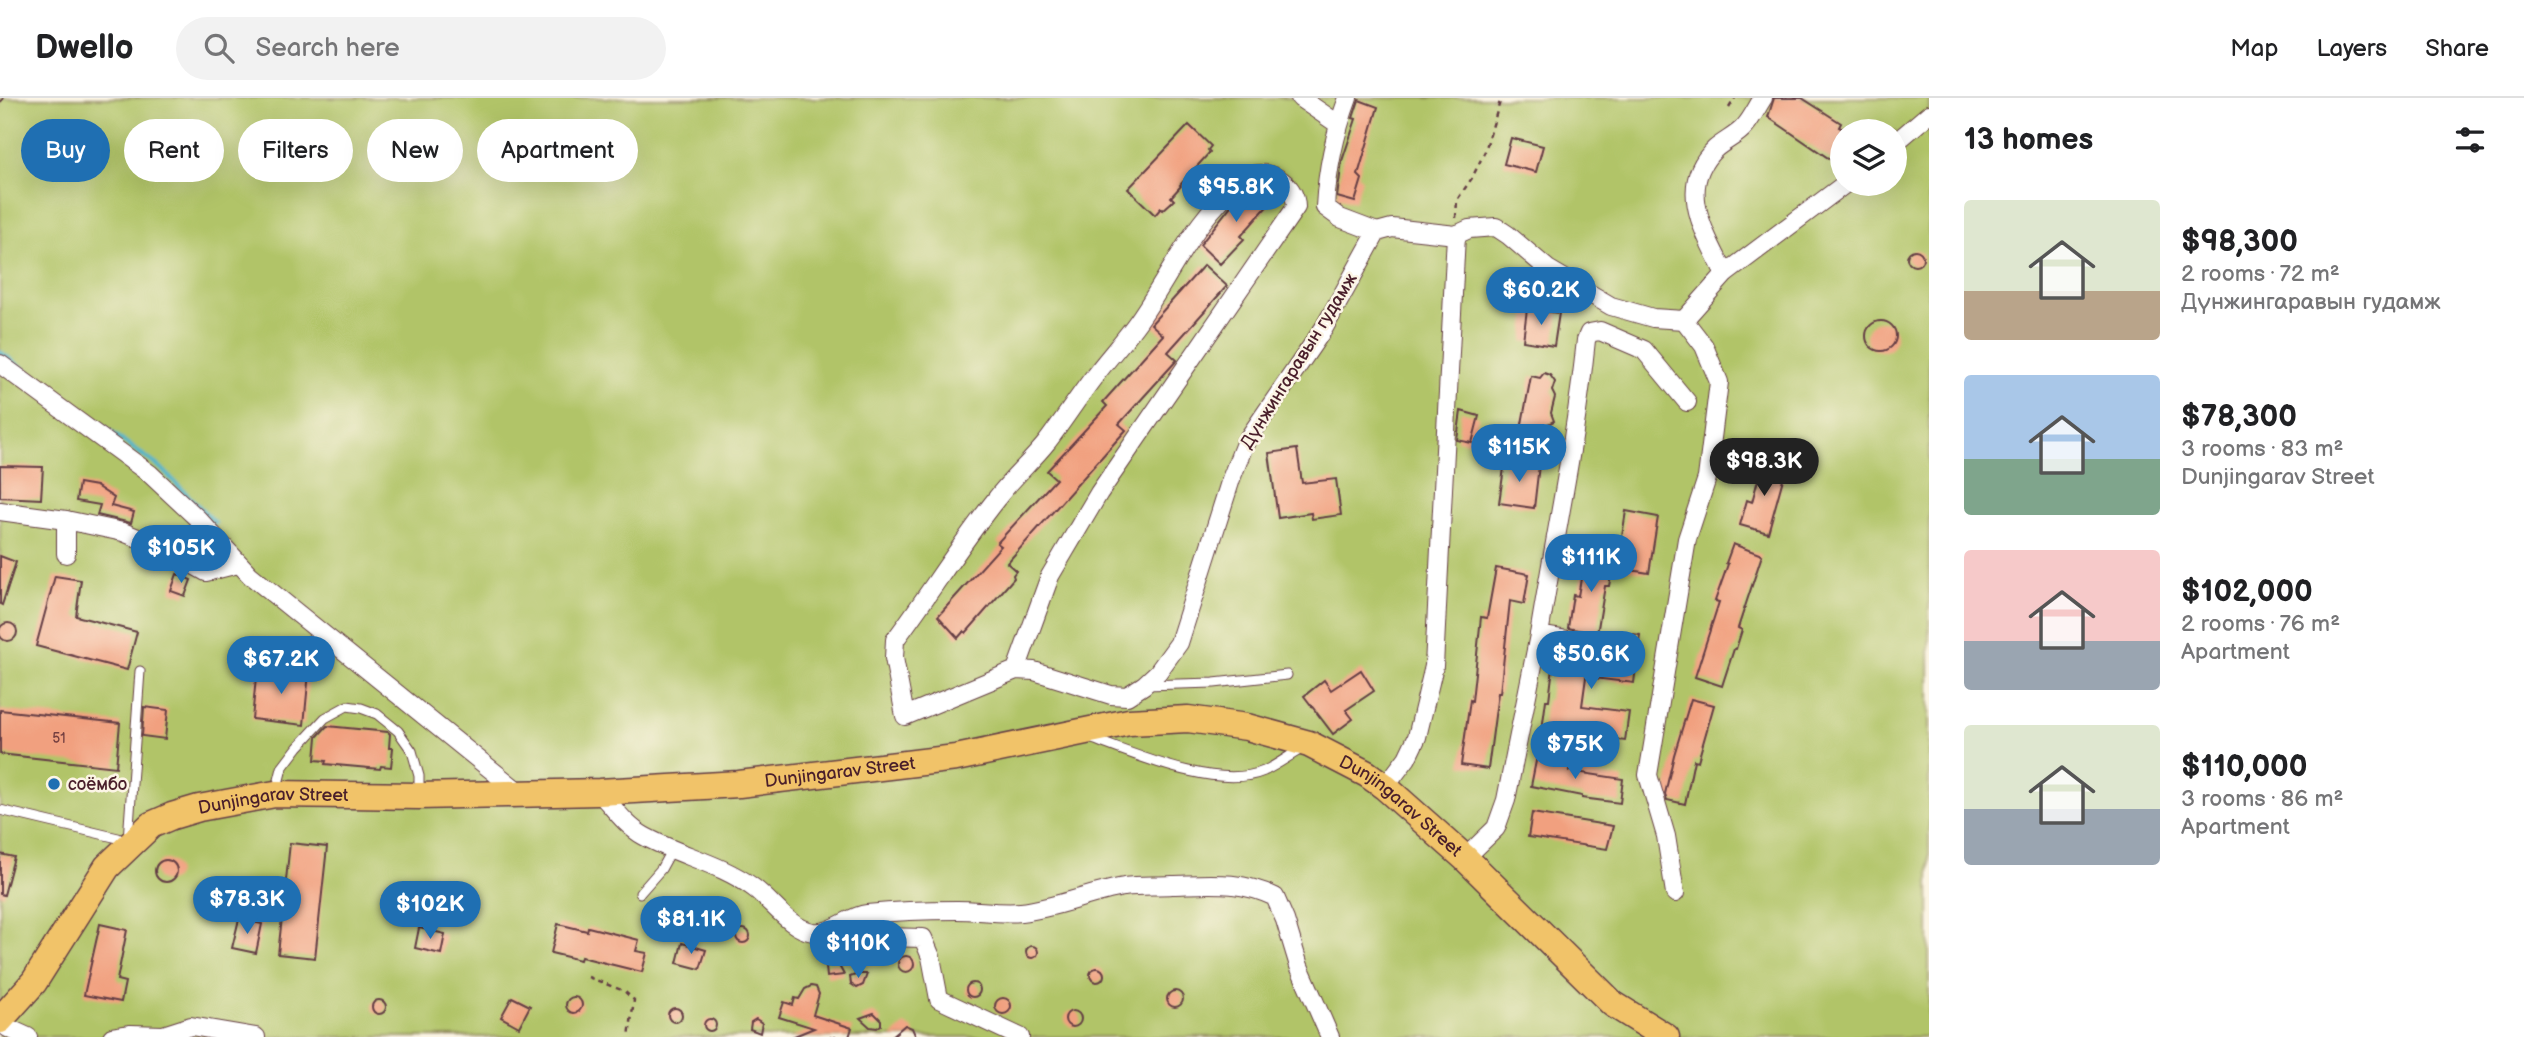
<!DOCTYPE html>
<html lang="en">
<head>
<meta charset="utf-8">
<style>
	:root { --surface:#fff; --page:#f2f2f2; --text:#202124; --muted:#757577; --line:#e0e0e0; --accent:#1f6fb2 }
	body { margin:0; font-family:"Balsamiq Sans",sans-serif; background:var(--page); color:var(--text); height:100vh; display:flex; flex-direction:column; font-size:26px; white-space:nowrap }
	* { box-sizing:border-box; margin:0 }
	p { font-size:23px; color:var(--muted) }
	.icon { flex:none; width:38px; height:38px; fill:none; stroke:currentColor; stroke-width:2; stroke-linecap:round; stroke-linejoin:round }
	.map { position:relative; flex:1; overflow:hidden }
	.side { display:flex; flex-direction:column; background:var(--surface); width:595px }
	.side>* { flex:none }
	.banner { position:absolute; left:21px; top:21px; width:665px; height:63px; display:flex; gap:14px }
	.tools { position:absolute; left:1830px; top:21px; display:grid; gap:14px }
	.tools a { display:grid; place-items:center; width:77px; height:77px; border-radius:50%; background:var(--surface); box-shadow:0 7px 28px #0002; font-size:35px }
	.price { position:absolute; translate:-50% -60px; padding:0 16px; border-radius:24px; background:var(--accent); color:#fff; font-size:23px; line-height:46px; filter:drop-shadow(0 2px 4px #0008) }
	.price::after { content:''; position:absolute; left:50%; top:42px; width:21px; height:16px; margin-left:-10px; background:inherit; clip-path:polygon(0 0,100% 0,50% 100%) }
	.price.active { background:#222; color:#fff }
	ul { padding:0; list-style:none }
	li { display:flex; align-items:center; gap:21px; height:175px; padding:0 35px }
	li span { display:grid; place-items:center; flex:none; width:196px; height:140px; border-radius:7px; color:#555 }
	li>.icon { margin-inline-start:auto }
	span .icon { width:84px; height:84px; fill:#fffc; stroke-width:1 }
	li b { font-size:30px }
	h2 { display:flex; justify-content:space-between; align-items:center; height:84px; padding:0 35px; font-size:30px }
	.tag { padding:0 24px; border-radius:32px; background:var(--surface); box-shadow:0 7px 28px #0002; font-size:24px; line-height:63px }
	.tag.active { background:var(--accent); color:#fff }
	header { display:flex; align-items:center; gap:42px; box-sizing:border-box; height:98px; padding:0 35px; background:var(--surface); border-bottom:2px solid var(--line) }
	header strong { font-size:33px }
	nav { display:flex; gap:38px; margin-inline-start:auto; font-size:24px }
	.search { width:490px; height:63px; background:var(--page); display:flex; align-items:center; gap:18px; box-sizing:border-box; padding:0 24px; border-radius:38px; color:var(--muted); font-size:26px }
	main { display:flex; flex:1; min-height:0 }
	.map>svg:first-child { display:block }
	.green { fill:#b1c468; stroke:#7e724a; stroke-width:2; fill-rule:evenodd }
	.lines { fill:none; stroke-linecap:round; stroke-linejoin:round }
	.stream { stroke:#4db3cc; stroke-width:4.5 }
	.building { fill:#f1a07f }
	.lane-casing { stroke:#643e44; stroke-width:11 }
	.street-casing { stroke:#643e44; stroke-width:20 }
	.primary-casing { stroke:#643e44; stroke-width:29 }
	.path { stroke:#643e44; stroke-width:2.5; stroke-dasharray:5 5; stroke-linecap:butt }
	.lane { stroke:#fff; stroke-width:9 }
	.street { stroke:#fff; stroke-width:18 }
	.primary { stroke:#f1c369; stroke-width:26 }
	.poi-dot { fill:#1f6fb2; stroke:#fcf5e5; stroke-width:2.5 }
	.labels { text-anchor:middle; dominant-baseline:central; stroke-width:5; stroke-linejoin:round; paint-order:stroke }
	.number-label { font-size:14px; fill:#743f40 }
	.street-label { font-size:18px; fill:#4a1f2b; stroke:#fcf5e5 }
	.poi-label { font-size:18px; fill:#4a1f2b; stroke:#fcf5e5; text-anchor:start }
</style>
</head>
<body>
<header>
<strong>Dwello</strong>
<div class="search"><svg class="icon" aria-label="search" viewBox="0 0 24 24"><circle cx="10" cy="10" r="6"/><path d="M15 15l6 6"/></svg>Search here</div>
<nav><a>Map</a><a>Layers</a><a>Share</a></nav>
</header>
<main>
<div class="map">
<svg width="1929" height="939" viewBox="0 0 1929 939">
	<rect width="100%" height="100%" fill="#fcf5e5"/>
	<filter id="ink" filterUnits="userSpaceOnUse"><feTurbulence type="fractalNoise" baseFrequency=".0143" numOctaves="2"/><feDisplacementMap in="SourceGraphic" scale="14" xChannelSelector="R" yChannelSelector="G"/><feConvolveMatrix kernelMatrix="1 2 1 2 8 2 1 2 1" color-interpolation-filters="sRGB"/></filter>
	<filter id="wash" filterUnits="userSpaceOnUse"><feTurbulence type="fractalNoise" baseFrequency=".00686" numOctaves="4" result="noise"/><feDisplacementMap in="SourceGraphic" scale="28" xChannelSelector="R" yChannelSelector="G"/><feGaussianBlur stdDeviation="1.57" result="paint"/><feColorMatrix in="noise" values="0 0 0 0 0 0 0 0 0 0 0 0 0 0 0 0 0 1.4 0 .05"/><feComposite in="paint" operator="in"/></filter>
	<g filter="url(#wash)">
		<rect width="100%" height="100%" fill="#f4ebd2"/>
		<!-- green -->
		<path class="green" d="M0,0H1929V939H0ZM1843,33H1895V86H1843Z"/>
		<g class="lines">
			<!-- stream -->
			<polyline class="stream" points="0,254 162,371 215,425"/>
		</g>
		<g id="blocks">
			<!-- building -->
			<g class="building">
				<polygon points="1774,0 1802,0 1841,25 1839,29 1843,31 1843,57 1837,66 1768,19"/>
				<polygon points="1359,2 1378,9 1358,77 1362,81 1355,104 1337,99 1342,63 1356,21 1353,20"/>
				<polygon points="1189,27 1211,48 1208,52 1210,54 1180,87 1181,88 1171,99 1174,102 1163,112 1161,110 1155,117 1128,91"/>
				<polygon points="1511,40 1543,48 1536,74 1504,66"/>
				<polygon points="1258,88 1271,99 1268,102 1271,104 1241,138 1244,141 1220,166 1200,147 1234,104 1249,91"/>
				<circle cx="1915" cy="160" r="8"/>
				<polygon points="1204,167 1227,188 1168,254 1177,262 1119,326 1126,332 1007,465 1016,473 1013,477 1014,480 966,535 964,533 958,540 938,518 1001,448 997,445 1056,381 1047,373 1107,308 1103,304 1163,237 1151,226"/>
				<polygon points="1527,211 1559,215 1554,248 1523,243"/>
				<circle cx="1881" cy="238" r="15"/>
				<polygon points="1544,275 1550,277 1555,284 1552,293 1555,299 1551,315 1554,323 1548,326 1544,339 1540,341 1536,340 1530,332 1521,331 1531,278 1540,280"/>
				<polygon points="1461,313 1479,318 1472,345 1457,342"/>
				<polygon points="1297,351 1302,385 1336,381 1341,417 1312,421 1311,415 1278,420 1269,355"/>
				<polygon points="1505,363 1539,367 1534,410 1499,405"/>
				<polygon points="1763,363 1786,370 1768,435 1740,427 1747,402 1752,404"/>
				<polygon points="0,368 43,369 41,401 0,399"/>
				<polygon points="79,385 96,388 114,400 111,408 134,414 131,425 97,417 100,407 76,403"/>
				<polygon points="1626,413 1658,419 1649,475 1617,470"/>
				<polygon points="1733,446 1762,457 1738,530 1742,532 1736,551 1734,551 1722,588 1695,579 1719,504 1715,503 1728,466 1726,465"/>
				<polygon points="1585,457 1614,462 1609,488 1605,488 1597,536 1568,530 1573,497 1578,498"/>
				<polygon points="0,458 16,464 2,507 0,506"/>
				<polygon points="1496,470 1529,476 1524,506 1510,503 1500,595 1498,595 1488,671 1461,667 1470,602 1472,603 1481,519 1487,520"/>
				<polygon points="177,476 191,482 185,498 171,493"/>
				<polygon points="55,478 81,482 76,518 137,534 127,572 36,548"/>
				<circle cx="8" cy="534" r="9"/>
				<polygon points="1606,533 1640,537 1634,585 1586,579 1582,608 1629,614 1625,643 1542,632 1546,602 1549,602 1554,561 1602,567"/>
				<polygon points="257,569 309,574 304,627 252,621"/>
				<polygon points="1361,572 1374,593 1346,612 1353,621 1333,636 1304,598 1324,582 1331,592"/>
				<polygon points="1691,601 1714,607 1698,663 1694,662 1685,706 1667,702 1665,696 1674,657"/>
				<polygon points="144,609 168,612 165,641 142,638"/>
				<polygon points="0,612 120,625 116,669 0,656"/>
				<polygon points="327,628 388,634 390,636 389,650 393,650 391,669 381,668 380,671 325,666 326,663 315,662 317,639"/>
				<polygon points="1537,658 1571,664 1569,673 1623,681 1620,705 1582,700 1582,698 1531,688"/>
				<polygon points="1532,715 1613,728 1607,751 1528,739"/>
				<polygon points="290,745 327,749 315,860 278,856"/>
				<polygon points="0,756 14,759 4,797 0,796"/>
				<circle cx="166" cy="773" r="11"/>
				<polygon points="239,821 262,826 256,855 232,850"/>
				<polygon points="100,826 127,832 117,882 125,884 121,904 84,897"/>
				<polygon points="558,826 587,833 588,829 639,842 636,853 647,855 642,874 581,859 580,862 551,855"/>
				<polygon points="419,830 445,836 441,856 415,850"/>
				<circle cx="743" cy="838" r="7"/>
				<polygon points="682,845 706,852 700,871 677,865"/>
				<circle cx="1032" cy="854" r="6"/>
				<circle cx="906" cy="866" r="8"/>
				<polygon points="831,865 838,866 844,877 827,879 826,869"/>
				<circle cx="1097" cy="877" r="7"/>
				<polygon points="858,876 867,876 863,887 857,890 851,886 850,879"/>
				<circle cx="973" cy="892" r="7"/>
				<polygon points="811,888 816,889 819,896 813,917 852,930 849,939 792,939 814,930 779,919 784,904 793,907 795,900 799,901 805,891"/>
				<circle cx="1175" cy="901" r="8"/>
				<polygon points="512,899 530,908 519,929 501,919"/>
				<circle cx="574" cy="907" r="8"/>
				<circle cx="1003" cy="908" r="8"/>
				<circle cx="379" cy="909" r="7"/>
				<circle cx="675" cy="917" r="7"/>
				<circle cx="1073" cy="921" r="8"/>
				<polygon points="874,915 881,922 881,927 877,930 870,929 860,920"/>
				<circle cx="710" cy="927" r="6"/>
				<polygon points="756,921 762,925 760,935 750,931 751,924"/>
				<polygon points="905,927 912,930 916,939 891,939"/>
			</g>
		</g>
	</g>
	<g filter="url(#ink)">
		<use href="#blocks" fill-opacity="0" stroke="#643e44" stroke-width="2"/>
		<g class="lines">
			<!-- lane casing -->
			<g class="lane-casing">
				<g id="lane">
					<polyline points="1145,587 1214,585 1287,577"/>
					<path d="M1090,640C1134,656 1218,693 1264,673C1277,667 1289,658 1301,651"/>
					<polyline points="276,694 282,670 298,649 325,620 347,608 361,610 377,616 398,633 412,653 419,678 419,695"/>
					<polyline points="0,712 118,740 127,746"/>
					<polyline points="128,742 140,573"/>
					<polyline points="640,795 661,771 672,751"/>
				</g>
			</g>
			<!-- street casing -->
			<g class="street-casing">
				<g id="street">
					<polyline points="1300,0 1338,26"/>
					<path d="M1348,0C1335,35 1327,72 1325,109L1340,120L1377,134"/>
					<polyline points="1895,45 1929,16"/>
					<path d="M1725,176C1706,137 1675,89 1715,51C1724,43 1738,37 1745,28C1752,20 1757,9 1763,0"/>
					<polyline points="1684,222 1725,176 1845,86"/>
					<polyline points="0,266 150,376 198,421 250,477 520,695"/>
					<polyline points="0,413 66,422 123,434 167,452 206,474 238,466"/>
					<polyline points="66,456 66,422"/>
					<path d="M1591,546L1539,537C1555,438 1576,341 1586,242L1589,235L1600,233L1644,252L1687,304"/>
					<path d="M1016,572L1050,478L1099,395L1296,109C1296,84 1264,66 1243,82C1196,117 1172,175 1139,222C1125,242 1108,260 1093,280C1077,301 1063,323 1047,344C1031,364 1012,380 997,400C961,445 930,495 895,542L894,560L905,618L1016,572L1034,573L1111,597L1127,598L1144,587L1158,574L1179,545L1231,381L1245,345L1324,230L1377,134L1392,130L1456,137L1469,131L1496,129L1508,137L1548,171L1611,208L1653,220L1684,222L1704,248L1719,284L1707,380L1687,441L1648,677L1666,738L1675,795"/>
					<polyline points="1385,689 1407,660 1417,639 1434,568 1456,137"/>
					<path d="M599,694C613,709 626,728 644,738C680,758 720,765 754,790C773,804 789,830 813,834C832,837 848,818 867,816C897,813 927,812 957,812C978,812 1000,816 1021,814C1056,810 1089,795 1124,789C1139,787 1156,788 1172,787C1210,786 1240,782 1275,799L1285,822L1299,868L1330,939"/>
					<polyline points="1465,760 1496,730 1506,702 1539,537"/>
					<polyline points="821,835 845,838 923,840 931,859 939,901 1020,939"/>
					<polyline points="0,924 8,930 28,939"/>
					<polyline points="112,939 131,936 163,937 191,928 256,939"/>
				</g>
			</g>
			<!-- primary casing -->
			<g class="primary-casing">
				<g id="primary">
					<path id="s1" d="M0,922L34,884L107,769L151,727L172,718L199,710L275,696L419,698L599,694L739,686L956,660L1129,624L1188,621L1247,629L1309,646L1367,676L1385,689L1465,760L1613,906L1666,939"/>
				</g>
			</g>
			<!-- path -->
			<g class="path">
				<polyline points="0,4 4,0"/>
				<polyline points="1729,10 1735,0"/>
				<polyline points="1456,120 1457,102 1472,80 1485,53 1501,0"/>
				<polyline points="588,879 624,893 634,902 629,939"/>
			</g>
			<!-- lane -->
			<use href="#lane" class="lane"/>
			<!-- street -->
			<use href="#street" class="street"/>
			<!-- primary -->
			<use href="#primary" class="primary"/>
		</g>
	</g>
	<!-- markers -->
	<circle class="poi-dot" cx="54" cy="686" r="7"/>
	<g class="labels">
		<!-- number labels -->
		<g class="number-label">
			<text x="59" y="640">51</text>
		</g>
		<!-- street labels -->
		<g class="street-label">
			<text transform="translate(1299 263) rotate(-58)">Дүнжингаравын гудамж</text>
			<text stroke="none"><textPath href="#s1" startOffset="942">Dunjingarav Street</textPath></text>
			<text stroke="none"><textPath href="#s1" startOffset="374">Dunjingarav Street</textPath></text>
			<text stroke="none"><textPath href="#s1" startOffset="1530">Dunjingarav Street</textPath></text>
		</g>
		<!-- poi labels -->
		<g class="poi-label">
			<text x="68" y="686">соёмбо</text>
		</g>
	</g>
</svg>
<div class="tools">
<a><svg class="icon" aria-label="layers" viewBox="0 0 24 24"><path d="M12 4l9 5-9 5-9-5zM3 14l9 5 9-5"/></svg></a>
</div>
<b class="price" style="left:1236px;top:126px">$95.8K</b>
<b class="price" style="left:1541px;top:229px">$60.2K</b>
<b class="price" style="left:1519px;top:386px">$115K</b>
<b class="price active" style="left:1764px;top:400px">$98.3K</b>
<b class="price" style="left:181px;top:487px">$105K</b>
<b class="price" style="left:1591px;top:496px">$111K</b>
<b class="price" style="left:1591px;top:593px">$50.6K</b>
<b class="price" style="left:281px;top:598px">$67.2K</b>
<b class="price" style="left:1575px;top:683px">$75K</b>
<b class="price" style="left:247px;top:838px">$78.3K</b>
<b class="price" style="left:430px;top:843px">$102K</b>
<b class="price" style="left:691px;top:858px">$81.1K</b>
<b class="price" style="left:858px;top:882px">$110K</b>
<div class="banner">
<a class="tag active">Buy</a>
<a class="tag">Rent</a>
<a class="tag">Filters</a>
<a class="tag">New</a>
<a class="tag">Apartment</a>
</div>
</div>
<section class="side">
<h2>13 homes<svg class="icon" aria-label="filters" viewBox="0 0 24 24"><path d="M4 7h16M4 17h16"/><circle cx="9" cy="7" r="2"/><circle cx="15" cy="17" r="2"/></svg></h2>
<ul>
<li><span style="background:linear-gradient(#dfe7d0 65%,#b9a48a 0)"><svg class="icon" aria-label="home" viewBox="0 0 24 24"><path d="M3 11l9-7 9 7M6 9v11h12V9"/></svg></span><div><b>$98,300</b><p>2 rooms · 72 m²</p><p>Дүнжингаравын гудамж</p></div></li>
<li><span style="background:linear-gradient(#a9c7e8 60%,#7fa58c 0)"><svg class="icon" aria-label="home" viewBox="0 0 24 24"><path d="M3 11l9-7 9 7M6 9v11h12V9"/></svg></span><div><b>$78,300</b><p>3 rooms · 83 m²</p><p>Dunjingarav Street</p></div></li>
<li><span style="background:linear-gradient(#f6c9c9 65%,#9aa5b1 0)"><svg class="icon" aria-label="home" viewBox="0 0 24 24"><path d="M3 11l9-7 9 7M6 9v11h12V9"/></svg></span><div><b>$102,000</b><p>2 rooms · 76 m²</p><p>Apartment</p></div></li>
<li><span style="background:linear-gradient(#dfe7d0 60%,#9aa5b1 0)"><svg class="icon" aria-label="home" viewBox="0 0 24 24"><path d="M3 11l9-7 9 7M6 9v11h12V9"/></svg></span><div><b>$110,000</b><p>3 rooms · 86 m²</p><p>Apartment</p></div></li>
</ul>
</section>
</main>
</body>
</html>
